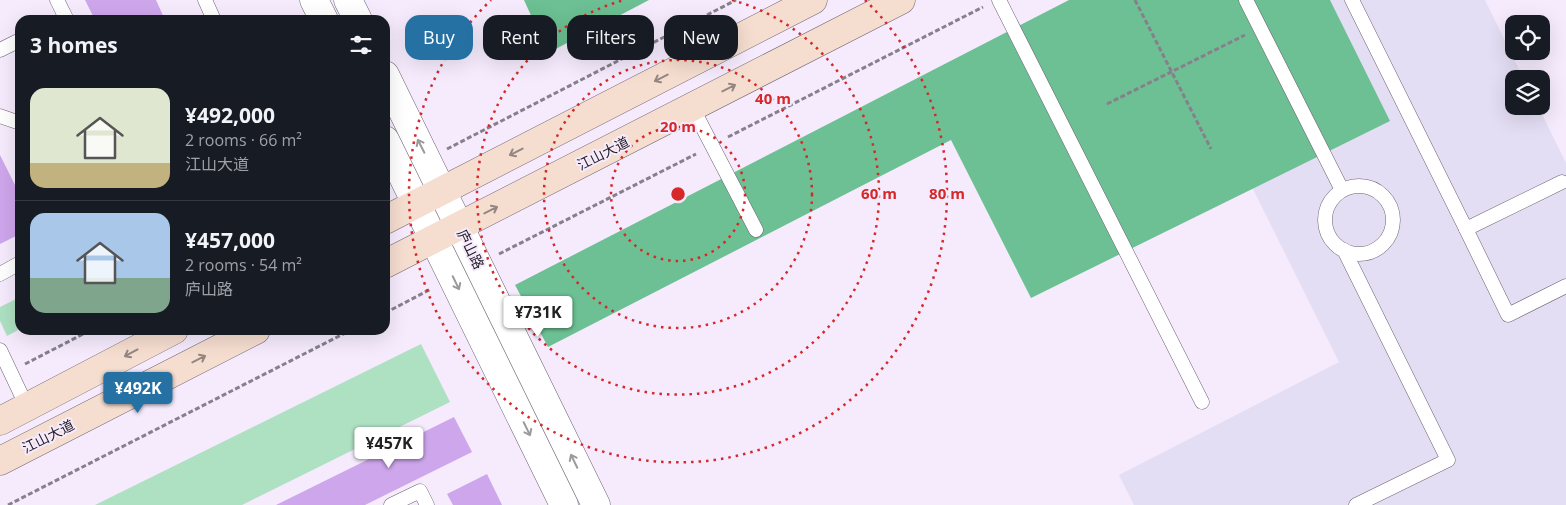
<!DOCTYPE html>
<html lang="en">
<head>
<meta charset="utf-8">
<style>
	:root { --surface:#171b24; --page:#242831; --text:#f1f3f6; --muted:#9ea1a6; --line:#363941; --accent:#2671a4 }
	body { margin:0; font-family:"Open Sans","Noto Sans SC",sans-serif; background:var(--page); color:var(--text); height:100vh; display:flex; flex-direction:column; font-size:19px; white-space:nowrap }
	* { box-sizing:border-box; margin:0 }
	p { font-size:16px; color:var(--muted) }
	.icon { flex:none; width:28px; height:28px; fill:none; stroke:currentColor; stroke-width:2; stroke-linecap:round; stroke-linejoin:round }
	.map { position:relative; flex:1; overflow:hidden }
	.side { position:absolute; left:15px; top:15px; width:375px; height:320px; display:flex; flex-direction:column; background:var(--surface); border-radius:15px; box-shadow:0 5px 20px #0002 }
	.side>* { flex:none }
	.guide { position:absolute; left:405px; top:15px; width:475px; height:45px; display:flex; gap:10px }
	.tools { position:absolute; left:1505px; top:15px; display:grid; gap:10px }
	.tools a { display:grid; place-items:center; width:45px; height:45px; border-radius:10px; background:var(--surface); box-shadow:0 5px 20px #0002; font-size:25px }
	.price { position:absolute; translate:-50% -42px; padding:0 11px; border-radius:5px; background:#fff; color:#222; font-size:16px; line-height:32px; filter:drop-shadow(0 1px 2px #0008) }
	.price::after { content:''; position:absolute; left:50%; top:30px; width:15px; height:11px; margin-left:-8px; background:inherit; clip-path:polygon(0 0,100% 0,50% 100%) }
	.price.active { background:var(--accent); color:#fff }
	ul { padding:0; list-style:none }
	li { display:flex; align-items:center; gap:15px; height:125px; padding:0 15px }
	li+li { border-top:1px solid var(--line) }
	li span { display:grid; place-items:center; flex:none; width:140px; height:100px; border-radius:15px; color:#555 }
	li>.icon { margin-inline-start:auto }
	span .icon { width:60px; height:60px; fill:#fffc; stroke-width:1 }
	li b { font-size:21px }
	h2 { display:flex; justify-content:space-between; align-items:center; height:60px; padding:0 15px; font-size:21px }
	.chip { padding:0 18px; border-radius:15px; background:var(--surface); box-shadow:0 5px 20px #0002; font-size:18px; line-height:45px }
	.chip.active { background:var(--accent); color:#fff }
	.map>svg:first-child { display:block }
	.industrial { fill:#e4def4 }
	.green { fill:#aee0c2 }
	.forest { fill:#6cc093 }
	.building { fill:#cea6ec }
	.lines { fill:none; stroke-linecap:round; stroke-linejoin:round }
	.service-casing { stroke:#6d6473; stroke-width:15 }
	.tertiary-casing { stroke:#6d6473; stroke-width:29 }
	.secondary-casing { stroke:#6d6473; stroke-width:29 }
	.path { stroke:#87808c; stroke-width:3; stroke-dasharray:5 2.5; stroke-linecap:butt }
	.service { stroke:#fff; stroke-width:14 }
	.tertiary { stroke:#fff; stroke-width:28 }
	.secondary { stroke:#f5ddcf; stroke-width:28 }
	.oneway { stroke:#958681 }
	.oneway2 { stroke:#9b999c }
	.ring { fill:none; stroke:#d62828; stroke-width:2.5; stroke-dasharray:2.5 5 }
	.labels { text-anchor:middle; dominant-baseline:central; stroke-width:4; stroke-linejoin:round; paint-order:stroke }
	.street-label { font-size:14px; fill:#201c22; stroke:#f5ebfd }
	.centre { fill:#d62828; stroke:#f5ebfd; stroke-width:2.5 }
	.ring-label { font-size:15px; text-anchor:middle; font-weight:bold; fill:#d62828; stroke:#f5ebfd; stroke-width:4; stroke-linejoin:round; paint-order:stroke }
</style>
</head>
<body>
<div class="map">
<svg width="1566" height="505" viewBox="0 0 1566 505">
	<rect width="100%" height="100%" fill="#f5ebfd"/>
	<!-- industrial -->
	<polygon class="industrial" points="1330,0 1485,0 1524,79 1514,79 1514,106 1538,106 1566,163 1566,505 1134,505 1119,475 1339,362 1252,187 1389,121"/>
	<!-- green -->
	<g class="green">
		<polygon points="20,297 20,329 7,336 0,321 0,307"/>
		<polygon points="421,344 450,402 242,505 95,505"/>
	</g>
	<!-- forest -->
	<g class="forest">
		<polygon points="524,0 649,0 548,53"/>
		<polygon points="1069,0 1330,0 1390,121 1031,298 951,140 548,347 515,285"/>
	</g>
	<!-- building -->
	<g class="building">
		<polygon points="85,0 156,0 165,20 95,20"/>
		<polygon points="0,155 20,195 20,234 0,244"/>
		<polygon points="454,417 472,452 365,505 276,505"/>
		<polygon points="487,474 502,505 453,505 447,494"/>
	</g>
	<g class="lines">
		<!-- service casing -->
		<g class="service-casing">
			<g id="service">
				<polyline points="57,0 66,18 61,20"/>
				<polyline points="205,0 214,20"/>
				<polyline points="999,0 1202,402"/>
				<polyline points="1246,0 1342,190"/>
				<polyline points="1352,0 1466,229 1562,182"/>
				<polyline points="0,50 20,40"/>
				<polyline points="692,107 756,230"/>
				<polyline points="0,116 20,123"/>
				<circle cx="1359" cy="220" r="34"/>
				<polyline points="1466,229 1508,315 1566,286"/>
				<polyline points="1344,250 1448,460 1356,505"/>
				<polyline points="0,274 20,263"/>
				<polyline points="0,350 27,407"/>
				<polyline points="391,505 420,491 427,505"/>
			</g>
		</g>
		<!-- tertiary casing -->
		<g class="tertiary-casing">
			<g id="tertiary">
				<polyline points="314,0 324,20"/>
				<polyline points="348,0 358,20"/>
				<polyline points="385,75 596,505"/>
				<polyline points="385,140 564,505"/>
			</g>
		</g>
		<!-- secondary casing -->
		<g class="secondary-casing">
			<g id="secondary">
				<polyline points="385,220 813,0"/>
				<polyline points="385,264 901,0"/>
				<polyline points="0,421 174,330"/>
				<polyline points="0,461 256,330"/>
			</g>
		</g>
		<!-- path -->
		<g class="path">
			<polyline points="1135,0 1211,149"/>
			<polyline points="1107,104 1245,35"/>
			<polyline points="728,137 983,7"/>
			<polyline points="447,149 736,0"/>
			<polyline points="499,254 696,154"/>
			<polyline points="385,313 431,289"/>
			<polyline points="25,364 91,330"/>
			<polyline points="8,505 351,330"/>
		</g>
		<!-- service -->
		<use href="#service" class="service"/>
		<!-- tertiary -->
		<use href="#tertiary" class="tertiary"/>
		<!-- secondary -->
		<use href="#secondary" class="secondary"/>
	</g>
	<!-- one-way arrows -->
	<defs><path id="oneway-shaft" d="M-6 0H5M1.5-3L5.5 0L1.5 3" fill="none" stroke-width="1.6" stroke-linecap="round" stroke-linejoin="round" transform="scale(1.25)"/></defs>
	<g class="oneway">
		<use href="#oneway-shaft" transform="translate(661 78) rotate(153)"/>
		<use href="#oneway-shaft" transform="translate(729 88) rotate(-27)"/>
		<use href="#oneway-shaft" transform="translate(516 152) rotate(153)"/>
		<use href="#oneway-shaft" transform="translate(491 210) rotate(-27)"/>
		<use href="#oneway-shaft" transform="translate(131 353) rotate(152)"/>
		<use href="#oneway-shaft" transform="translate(199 359) rotate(-27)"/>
	</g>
	<g class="oneway2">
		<use href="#oneway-shaft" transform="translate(421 146) rotate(-117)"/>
		<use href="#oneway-shaft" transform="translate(456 283) rotate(64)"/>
		<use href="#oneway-shaft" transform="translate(527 429) rotate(64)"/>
		<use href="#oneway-shaft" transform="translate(574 461) rotate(-116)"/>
	</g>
	<!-- distance rings -->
	<g class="ring">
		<circle cx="678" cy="194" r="67"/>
		<circle cx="678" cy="194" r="134"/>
		<path d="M732 0A201 201 0 1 1 624 0"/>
		<path d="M865 0A269 269 0 1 1 491 0"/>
	</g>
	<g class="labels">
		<!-- street labels -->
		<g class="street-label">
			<text transform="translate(603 153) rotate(-27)">江山大道</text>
			<text transform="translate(471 249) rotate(64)">庐山路</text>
			<text transform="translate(48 436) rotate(-27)">江山大道</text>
		</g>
	</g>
	<circle cx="678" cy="194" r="8" class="centre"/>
	<g class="ring-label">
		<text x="773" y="104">40 m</text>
		<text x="678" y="132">20 m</text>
		<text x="879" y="199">60 m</text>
		<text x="947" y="199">80 m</text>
	</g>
</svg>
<div class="tools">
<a><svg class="icon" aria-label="locate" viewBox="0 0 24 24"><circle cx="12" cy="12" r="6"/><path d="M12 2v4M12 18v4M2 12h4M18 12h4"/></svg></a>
<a><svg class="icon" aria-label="layers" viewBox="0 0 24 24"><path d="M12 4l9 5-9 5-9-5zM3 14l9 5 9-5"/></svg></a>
</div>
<b class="price" style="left:538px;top:338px">¥731K</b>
<b class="price active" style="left:138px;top:414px">¥492K</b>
<b class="price" style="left:389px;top:469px">¥457K</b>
<div class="guide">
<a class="chip active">Buy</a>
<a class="chip">Rent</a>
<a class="chip">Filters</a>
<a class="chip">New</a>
</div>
<section class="side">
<h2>3 homes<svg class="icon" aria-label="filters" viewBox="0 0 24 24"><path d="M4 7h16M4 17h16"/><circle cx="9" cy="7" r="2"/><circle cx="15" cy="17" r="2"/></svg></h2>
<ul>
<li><span style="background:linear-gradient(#dfe7d0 75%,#c2b280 0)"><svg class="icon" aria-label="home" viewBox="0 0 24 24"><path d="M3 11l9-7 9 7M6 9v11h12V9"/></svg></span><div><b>¥492,000</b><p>2 rooms · 66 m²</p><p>江山大道</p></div></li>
<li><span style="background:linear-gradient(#a9c7e8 65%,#7fa58c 0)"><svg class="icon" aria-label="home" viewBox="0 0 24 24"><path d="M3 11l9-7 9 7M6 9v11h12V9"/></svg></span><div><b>¥457,000</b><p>2 rooms · 54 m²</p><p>庐山路</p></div></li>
</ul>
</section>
</div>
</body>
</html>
